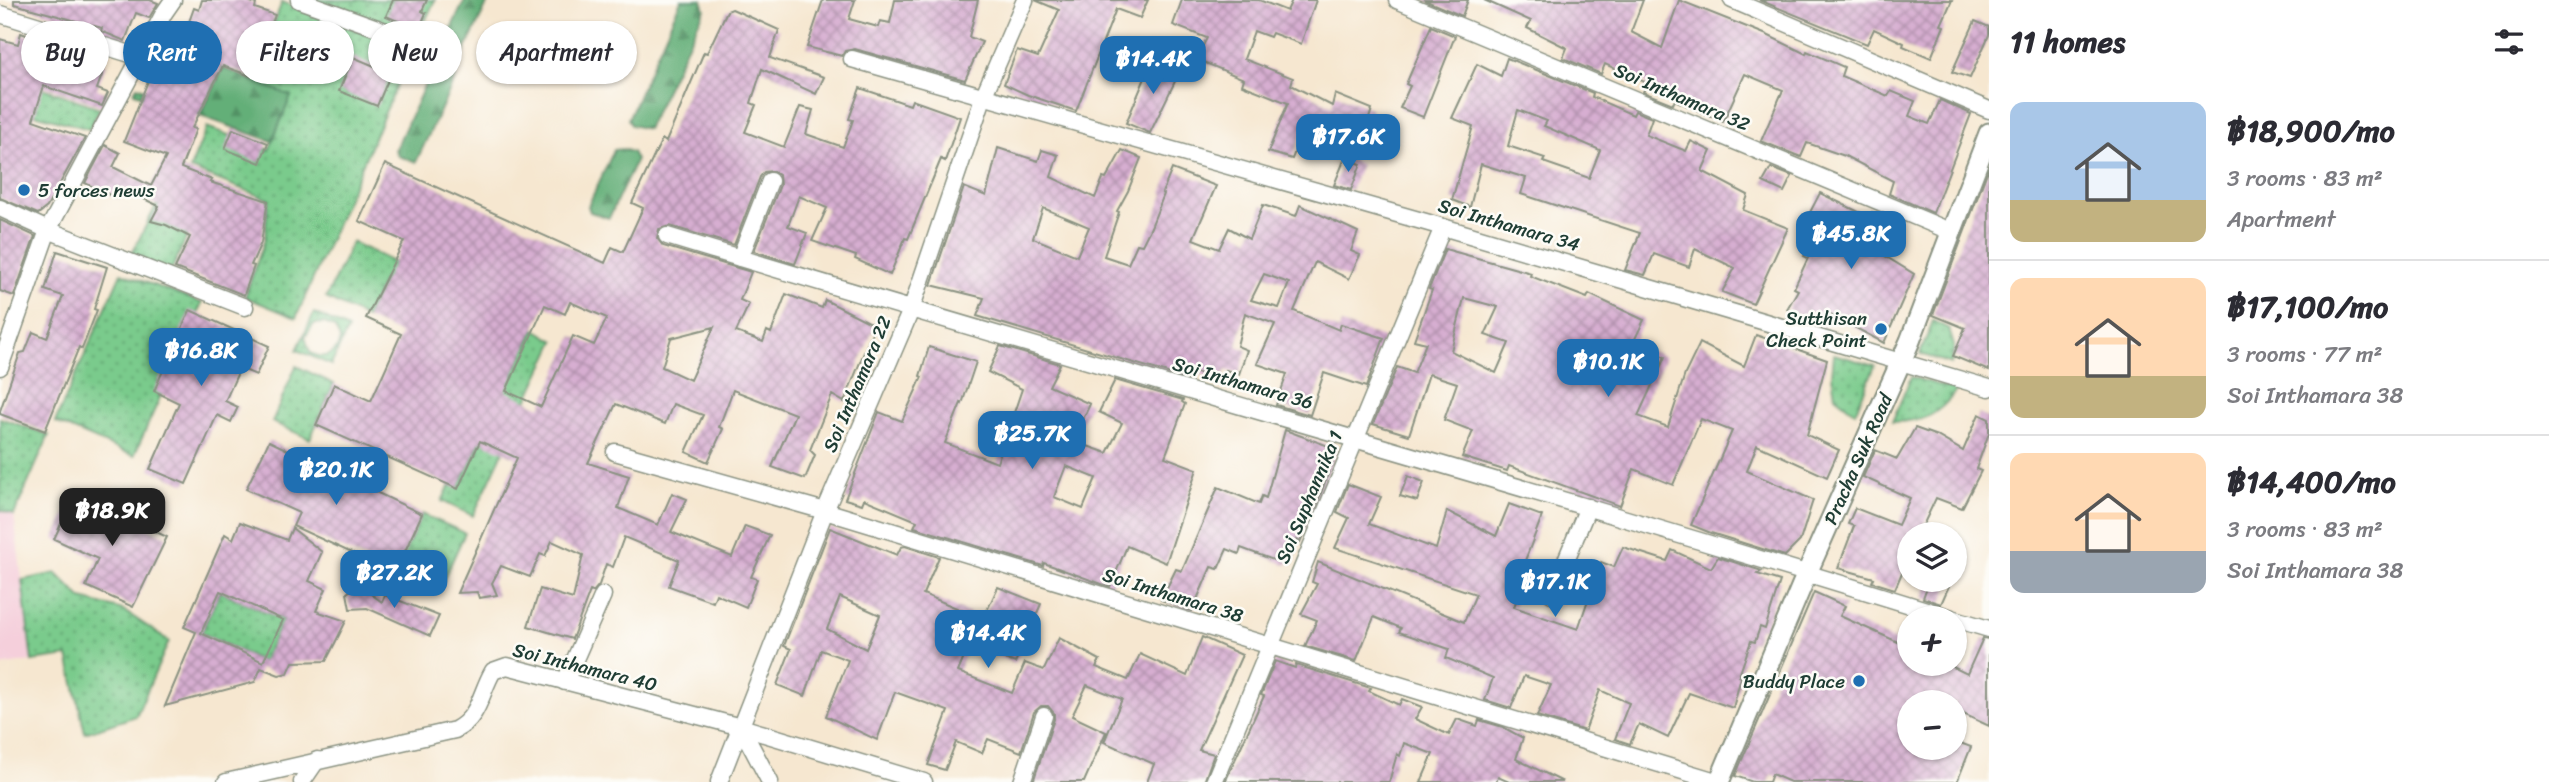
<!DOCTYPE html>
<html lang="en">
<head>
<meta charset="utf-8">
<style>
	:root { --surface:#fff; --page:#f2f2f3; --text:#2b2b33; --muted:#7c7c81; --line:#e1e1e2; --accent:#1f6fb2 }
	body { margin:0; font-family:Sriracha,sans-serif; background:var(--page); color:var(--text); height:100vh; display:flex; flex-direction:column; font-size:26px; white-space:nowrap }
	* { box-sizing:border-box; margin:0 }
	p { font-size:23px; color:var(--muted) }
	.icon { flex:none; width:38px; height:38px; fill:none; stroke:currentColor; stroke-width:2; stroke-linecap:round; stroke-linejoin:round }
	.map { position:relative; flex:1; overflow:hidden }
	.sheet { display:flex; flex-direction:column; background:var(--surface); width:560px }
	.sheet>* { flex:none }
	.hud { position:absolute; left:21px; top:21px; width:665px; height:63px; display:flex; gap:14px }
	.fabs { position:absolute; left:1897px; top:522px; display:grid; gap:14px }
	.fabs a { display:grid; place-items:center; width:70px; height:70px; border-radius:50%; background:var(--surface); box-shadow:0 2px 5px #0004; font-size:35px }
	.price { position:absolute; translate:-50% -60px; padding:0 16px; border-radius:14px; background:var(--accent); color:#fff; font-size:23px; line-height:46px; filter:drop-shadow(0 2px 4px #0008) }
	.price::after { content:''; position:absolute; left:50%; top:42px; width:21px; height:16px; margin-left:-10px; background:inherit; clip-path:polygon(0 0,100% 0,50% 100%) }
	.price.current { background:#222; color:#fff }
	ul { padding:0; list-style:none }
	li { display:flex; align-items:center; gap:21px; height:175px; padding:0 21px }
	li+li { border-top:2px solid var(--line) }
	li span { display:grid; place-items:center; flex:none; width:196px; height:140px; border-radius:14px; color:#555 }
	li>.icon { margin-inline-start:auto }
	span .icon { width:84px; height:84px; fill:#fffc; stroke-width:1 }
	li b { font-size:30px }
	h2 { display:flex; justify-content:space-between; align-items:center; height:84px; padding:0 21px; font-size:30px }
	.pill { padding:0 24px; border-radius:32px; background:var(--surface); box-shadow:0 2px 5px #0004; font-size:24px; line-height:63px }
	.pill.current { background:var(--accent); color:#fff }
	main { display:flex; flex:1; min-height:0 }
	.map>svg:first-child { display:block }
	.built { fill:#f5cfdb }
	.green { fill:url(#green-dots); stroke:#4c8460; stroke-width:2; fill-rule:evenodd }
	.forest { fill:url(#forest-firs); stroke:#417656; stroke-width:2 }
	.building { fill:url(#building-cross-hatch); fill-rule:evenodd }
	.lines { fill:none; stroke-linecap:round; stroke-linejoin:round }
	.minor-casing { stroke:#8a9282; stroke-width:19 }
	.tertiary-casing { stroke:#8a9282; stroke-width:23 }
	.minor { stroke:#fff; stroke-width:16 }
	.tertiary { stroke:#fff; stroke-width:19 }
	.poi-dot { fill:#1f6fb2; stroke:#fdfcf7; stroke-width:2.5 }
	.labels { text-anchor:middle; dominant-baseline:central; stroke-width:5; stroke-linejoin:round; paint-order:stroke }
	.street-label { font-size:19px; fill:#1f3d34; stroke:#fdfcf7 }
	.poi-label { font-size:19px; fill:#1f3d34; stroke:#fdfcf7; text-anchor:end }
</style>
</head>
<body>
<main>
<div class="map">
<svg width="1989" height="782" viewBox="0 0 1989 782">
	<defs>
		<pattern id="green-dots" width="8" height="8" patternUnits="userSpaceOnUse" patternTransform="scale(1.75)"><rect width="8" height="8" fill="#7acb8c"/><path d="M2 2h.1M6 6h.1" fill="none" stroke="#63a673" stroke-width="1.8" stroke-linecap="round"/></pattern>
		<pattern id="forest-firs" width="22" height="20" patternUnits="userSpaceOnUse" patternTransform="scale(1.75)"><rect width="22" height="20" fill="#63af78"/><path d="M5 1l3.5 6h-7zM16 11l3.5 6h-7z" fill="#519063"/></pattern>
		<pattern id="building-cross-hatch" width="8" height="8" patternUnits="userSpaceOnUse" patternTransform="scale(1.75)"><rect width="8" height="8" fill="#d7aed1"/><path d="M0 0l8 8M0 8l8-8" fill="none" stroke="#ae8faa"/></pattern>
	</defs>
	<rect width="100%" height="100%" fill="#fdfcf7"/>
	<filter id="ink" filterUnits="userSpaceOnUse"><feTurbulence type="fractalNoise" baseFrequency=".0143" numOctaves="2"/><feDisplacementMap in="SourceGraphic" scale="14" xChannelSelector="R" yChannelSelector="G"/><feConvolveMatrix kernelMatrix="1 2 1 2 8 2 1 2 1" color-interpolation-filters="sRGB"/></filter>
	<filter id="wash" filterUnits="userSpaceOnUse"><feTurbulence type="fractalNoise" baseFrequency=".00686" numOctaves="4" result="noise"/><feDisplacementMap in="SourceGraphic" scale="28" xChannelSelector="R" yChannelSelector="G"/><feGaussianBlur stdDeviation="1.57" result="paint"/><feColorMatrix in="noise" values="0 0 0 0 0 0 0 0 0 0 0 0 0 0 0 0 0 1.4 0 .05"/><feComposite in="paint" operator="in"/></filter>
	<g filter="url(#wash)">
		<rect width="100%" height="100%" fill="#f6e7d0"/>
		<!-- built -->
		<polygon class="built" points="0,511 14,515 32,661 0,666"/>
		<!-- green -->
		<g class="green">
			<polygon points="313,0 435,0 418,36"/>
			<polygon points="282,2 412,50 296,318 245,297 265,239 268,199 190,169 207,127 269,150 291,96 252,80"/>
			<polygon points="40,87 100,108 89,129 31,113"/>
			<polygon points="158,202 195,219 171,271 130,257"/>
			<polygon points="352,242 395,263 387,280 384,279 366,318 326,298"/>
			<polygon points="121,273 202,303 134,456 55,422"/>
			<path d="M314,313L348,329L331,365L297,350ZM325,323L335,328L340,339C337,355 324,361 310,352L305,337L314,324Z"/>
			<polygon points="1933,321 1949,329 1954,346 1951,364 1920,354"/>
			<polygon points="535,329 555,341 473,516 442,501 450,485 458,488"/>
			<polygon points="1834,354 1875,366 1855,412 1835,396 1832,375"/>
			<polygon points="296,366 334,384 310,439 272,422"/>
			<path d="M1911,377L1957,390C1937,417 1924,421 1892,422Z"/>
			<polygon points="0,418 49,435 14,515 0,510"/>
			<polygon points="422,514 465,533 438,592 395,573"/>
			<polygon points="56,573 82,599 123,610 169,641 136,716 85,733 68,656 32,661 22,580"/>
			<polygon points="220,591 283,620 263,662 201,633"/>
		</g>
		<!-- forest -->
		<g class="forest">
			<polygon points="465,0 489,0 462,57 449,60 442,57 441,49"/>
			<polygon points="681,0 702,0 705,9 647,129 631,125 628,119"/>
			<polygon points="443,66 452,70 456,77 416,162 398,156 395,150 433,67"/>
			<polygon points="223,68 291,96 272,141 134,93 137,86 202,111"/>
			<polygon points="623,149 632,152 636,160 609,218 590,212 588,206 614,150"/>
		</g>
		<g id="blocks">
			<!-- building -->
			<g class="building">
				<polygon points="14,0 150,0 158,3 149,18 136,13 125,41 101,31 102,28 14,4"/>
				<polygon points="202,0 246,0 256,4 255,8 275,15 253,77 223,66 192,128 196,129 181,168 212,180 210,182 268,201 261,243 251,265 254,266 244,295 175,268 190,237 166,225 151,221 159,206 123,189 118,199 85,183 105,145 120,153 113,167 151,186 166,157 124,141 154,66 149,64 156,51 179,62 189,35 185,33 194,8 199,10"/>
				<polygon points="393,0 427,0 422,11 426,13 419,30 386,16"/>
				<polygon points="823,0 855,0 849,19 878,27 880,21 890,23 895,0 978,0 969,37 982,42 965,80 855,49 845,51 842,56 807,47"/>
				<polygon points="1035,0 1148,0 1140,18 1116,9 1076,111 1028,95 1004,84 1017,50 1038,57 1059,10"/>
				<polygon points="1182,0 1259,0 1287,11 1292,0 1316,0 1301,44 1272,33 1270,37 1254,31 1244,59 1293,78 1291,85 1332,106 1335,94 1372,109 1359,150 1304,128 1292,159 1268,152 1288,103 1242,85 1244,79 1196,59 1207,38 1173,25"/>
				<polygon points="1424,0 1468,0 1462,16"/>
				<polygon points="1484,0 1643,0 1631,32 1662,48 1679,0 1767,35 1806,54 1807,51 1844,67 1841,76 1888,96 1891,91 1915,101 1909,116 1929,124 1940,100 1971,114 1933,213 1889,194 1893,181 1845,156 1807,143 1801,157 1761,141 1783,90 1745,74 1723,122 1675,100 1673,104 1643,92 1647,83 1605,64 1601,74 1563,58 1567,48 1527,28 1531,21"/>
				<polygon points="1759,0 1952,0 1941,25 1944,26 1931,58 1903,46 1904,43 1874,29 1867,44"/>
				<path d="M732,9L779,30L770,58L824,77L816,94L762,69L751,103L756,105L745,132L784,147L800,107L813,110L806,134L843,147L853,120L849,119L860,88L910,105L912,100L960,117L945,161L941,159L908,239L905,238L890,275L855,259L856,256L812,241L827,208L799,196L788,226L807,233L795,264L754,251L780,185L779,175L773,171L764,172L760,177L734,245L670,226L659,229L657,238L663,246L751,272L740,300L749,304L736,332L763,342L767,331L771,333L786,294L822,308L825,300L875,325L844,402L832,395L810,450L815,455L805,479L772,467L795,414L733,390L719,427L723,429L708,462L686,452L703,415L673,404L665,424L616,404L588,463L629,476L618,508L658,525L672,493L687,499L671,532L732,557L745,526L770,535L751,577L757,579L746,607L716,594L713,602L669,586L679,560L624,537L613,567L606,564L599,585L593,592L590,591L572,639L528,626L540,589L573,599L583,555L552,541L545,556L540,554L530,577L501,566L492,583L497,595L479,598L477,592L457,593L517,458L480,441L458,489L316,425L334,384L371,401L401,334L366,318L404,241L359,221L385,164L605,263L612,247L623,252L643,208L632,203L662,139L666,142L704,52L707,53L727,11ZM570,302L607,318L594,345L573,336L541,407L506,391L545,305L565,314ZM714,327L690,380L662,367L671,338Z"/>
				<polygon points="1975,21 1989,27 1989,35 1970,78 1952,72"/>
				<polygon points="1431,26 1455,36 1423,117 1400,108 1410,86 1406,84"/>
				<polygon points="21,33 106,64 97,89 108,93 102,106 44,86 33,120 85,138 47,207 38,214 0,198 0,39 18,44"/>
				<polygon points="353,57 391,73 377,106 339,91"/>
				<path d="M1507,58L1593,93L1592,97L1633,115L1635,111L1652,118L1646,135L1686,151L1691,141L1711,151L1702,171L1748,195L1743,210L1788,228L1753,304L1722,292L1735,268L1695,249L1689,267L1654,254L1645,275L1625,270L1640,233L1521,194L1526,178L1481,164L1470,207L1452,200L1473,126L1452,118L1477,64L1501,76ZM1518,110L1547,121L1544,126L1600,150L1589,178L1543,162L1545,158L1508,146Z"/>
				<polygon points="1153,59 1180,71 1150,133 1126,123"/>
				<polygon points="233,129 268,143 260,163 225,149"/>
				<path d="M998,148L1038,161L1042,150L1058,155L1051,177L1095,198L1103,178L1106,179L1122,150L1141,158L1128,191L1117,211L1119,212L1104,256L1128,264L1137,244L1142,245L1151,227L1164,194L1162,193L1172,169L1216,186L1193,239L1219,249L1229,228L1249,239L1263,205L1296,216L1300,205L1358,232L1351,251L1360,255L1349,279L1315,262L1294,311L1339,330L1341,324L1384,338L1366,387L1324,373L1310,415L1276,405L1287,374L1257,364L1275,324L1245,313L1237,346L1247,350L1239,374L1226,370L1220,382L1194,371L1191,380L977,316L984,298L931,285L964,187L986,196ZM1043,208L1089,227L1077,256L1033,238ZM1264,274L1289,283L1279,308L1251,300Z"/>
				<polygon points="1345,158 1361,164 1351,190 1334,185"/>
				<polygon points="1989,167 1989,371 1953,356 1965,328 1933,315"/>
				<polygon points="1771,168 1792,176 1784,192 1763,182"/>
				<polygon points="1820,193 1869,217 1872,212 1880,216 1881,214 1900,222 1885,256 1914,274 1884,343 1830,314 1823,328 1787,309 1798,290 1794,288 1808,258 1804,256 1820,226 1806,220"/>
				<polygon points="0,220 35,236 14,296 0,291"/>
				<path d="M1445,249L1531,273L1530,276L1587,298L1589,294L1644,320L1633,343L1665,357L1638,416L1668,427L1685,374L1700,343L1744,366L1756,335L1827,360L1807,435L1839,450L1827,477L1757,445L1747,471L1813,500L1800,541L1785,556L1711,533L1691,525L1732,431L1701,419L1673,485L1634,469L1620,506L1509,466L1507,471L1462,457L1473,431L1444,420L1457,383L1429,374L1409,435L1373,424L1397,367L1414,373L1426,343L1414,340L1432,290L1429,289ZM1464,298L1498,307L1485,335L1509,343L1496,373L1451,351Z"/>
				<polygon points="57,251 107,267 94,309 97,310 82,349 79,347 45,431 0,414 0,411 20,353 25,352 33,332 47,338 63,296 45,290"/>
				<polygon points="190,310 269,346 256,375 240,368 225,401 238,407 231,422 217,415 186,484 150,469 179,403 154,391"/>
				<path d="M1000,346L1060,364L1049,386L1090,404L1073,441L1107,453L1122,423L1099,412L1115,380L1183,400L1182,402L1185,404L1165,457L1197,469L1166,563L1127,546L1110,587L1044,563L1043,566L914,527L917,521L864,499L862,504L845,499L879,412L902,421L922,377L920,376L929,347L976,362L962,404L961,403L945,443L997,463L1022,389L988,372ZM1066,466L1096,478L1083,509L1054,497Z"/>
				<polygon points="1979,414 1989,419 1989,433 1976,469 1981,471 1962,508 1936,498 1919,534 1909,534 1909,556 1895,589 1872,582 1874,578 1838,568 1854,526 1848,524 1855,508 1898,525 1910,498 1863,477 1875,450 1897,459 1915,428 1937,436 1963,451"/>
				<polygon points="1285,430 1337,449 1317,504 1300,542 1297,540 1287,565 1241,548 1239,554 1227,549 1218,569 1211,567 1192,611 1161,600 1176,569 1182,571 1218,487 1259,504 1262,496 1266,498"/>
				<polygon points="269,441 422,514 395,573 293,526 299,513 246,489"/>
				<polygon points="1408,476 1424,482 1417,501 1400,496"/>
				<polygon points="1348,484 1381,497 1369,524 1436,549 1447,511 1496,536 1509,504 1542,516 1523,566 1528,568 1514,607 1578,629 1601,562 1614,567 1623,547 1667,561 1672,550 1711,568 1718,557 1762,571 1757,574 1780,581 1765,629 1760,627 1755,642 1751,641 1739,676 1741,677 1733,708 1689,693 1668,738 1639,724 1630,744 1615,739 1629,703 1600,690 1585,731 1537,716 1551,685 1524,676 1511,708 1485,700 1493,678 1446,658 1449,649 1399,632 1401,628 1374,617 1356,661 1305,646 1317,620 1301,614 1317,584 1312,582 1318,562 1464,622 1476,594 1335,548 1349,518 1337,512"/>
				<polygon points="75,494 167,537 133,607 86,586 98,559 54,539"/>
				<path d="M240,522L287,540L292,528L322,552L309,581L326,589L316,611L346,621L326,661L293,662L288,673L279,675L261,668L255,682L165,706L196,632L184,627L225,534L233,539ZM220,591L283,620L263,662L201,633Z"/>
				<path d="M830,528L897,555L901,547L905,546L939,557L923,594L983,619L998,587L1041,604L1015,663L969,645L958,672L1012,693L1025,663L1044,670L1059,638L1100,660L1096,667L1128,680L1140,654L1187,676L1202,637L1242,655L1199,750L1214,754L1204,782H1147L1154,764L1104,742L1122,699L1087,685L1072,716L1106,732L1084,782H1033L1054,719V713L1048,706H1041L1034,712L1021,752L988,739L982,753L956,742L945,770L928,765L948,711L895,692L877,740L826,716L848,660L821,650L805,696L777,685L791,649L784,646ZM840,597L880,615L866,649L827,629Z"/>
				<polygon points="1930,579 1952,579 1941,604 1923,598"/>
				<polygon points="361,587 382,602 385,595 439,616 430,636 367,608 350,609 347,593 354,588"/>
				<polygon points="1814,592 1845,606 1840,616 1909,647 1909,663 1945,663 1967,674 1983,638 1989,639 1989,726 1955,710 1955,702 1909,702 1909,747 1955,747 1955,741 1971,747 1957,782 1790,782 1772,774 1769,782 1753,782 1735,776"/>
				<polygon points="1275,661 1295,668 1296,665 1371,688 1369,691 1399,705 1402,699 1422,707 1415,719 1449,735 1457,719 1477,726 1479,720 1503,727 1523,738 1516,759 1563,782 1509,782 1498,777 1496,782 1421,782 1433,754 1404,743 1400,756 1397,754 1389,782 1225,782 1264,696 1261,695"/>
			</g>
		</g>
	</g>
	<g filter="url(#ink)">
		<use href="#blocks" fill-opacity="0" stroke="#8a9282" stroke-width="2"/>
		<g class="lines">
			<!-- minor casing -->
			<g class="minor-casing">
				<g id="minor">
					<polyline points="299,0 405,38"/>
					<polyline points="1397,0 1952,232"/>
					<polyline points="1732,0 1989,110"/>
					<polyline points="0,14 140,57"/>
					<polyline points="852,59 1429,223 1989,388"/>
					<polyline points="0,208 48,230 245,307"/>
					<path d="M667,236C1094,366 1525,485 1952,618"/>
					<polyline points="740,258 770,181"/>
					<polyline points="0,367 48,230 164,13 173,0"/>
					<polyline points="615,452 825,511 1719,782"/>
					<polyline points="1552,594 1588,507"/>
					<polyline points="1955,619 1989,629"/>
					<polyline points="565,682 603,595"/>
					<polyline points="741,727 770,782"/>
					<path d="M226,782L455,730C480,717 480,693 493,671L507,666L741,727L924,782"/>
					<polyline points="302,782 317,760"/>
					<polyline points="719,782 825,511 911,310 984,95 1025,0"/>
					<polyline points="1022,782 1044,716"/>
					<polyline points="1214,782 1443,227"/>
				</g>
			</g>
			<!-- tertiary casing -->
			<g class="tertiary-casing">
				<polyline id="tertiary" points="1719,782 1807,573 1910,341 1989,133"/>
			</g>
			<!-- minor -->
			<use href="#minor" class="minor"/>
			<!-- tertiary -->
			<use href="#tertiary" class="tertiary"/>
		</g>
	</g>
	<!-- markers -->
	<g class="poi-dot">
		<circle cx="24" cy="190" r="7"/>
		<circle cx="1881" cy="329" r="7"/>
		<circle cx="1859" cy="681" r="7"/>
	</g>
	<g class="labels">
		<!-- street labels -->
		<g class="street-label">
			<text transform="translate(1682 97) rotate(23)">Soi Inthamara 32</text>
			<text transform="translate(1509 225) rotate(16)">Soi Inthamara 34</text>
			<text transform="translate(1243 383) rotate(16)">Soi Inthamara 36</text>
			<text transform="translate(857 384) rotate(-67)">Soi Inthamara 22</text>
			<text transform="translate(1858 459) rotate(-66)">Pracha Suk Road</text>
			<text transform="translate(1309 497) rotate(-67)">Soi Suphannika 1</text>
			<text transform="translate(1173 595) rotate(17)">Soi Inthamara 38</text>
			<text transform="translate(585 667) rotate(14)">Soi Inthamara 40</text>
		</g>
		<!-- poi labels -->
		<g class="poi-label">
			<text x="38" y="190" text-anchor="start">5 forces news</text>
			<text x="1867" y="318">Sutthisan<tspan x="1867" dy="22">Check Point</tspan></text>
			<text x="1845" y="681">Buddy Place</text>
		</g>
	</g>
</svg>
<div class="fabs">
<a><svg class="icon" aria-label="layers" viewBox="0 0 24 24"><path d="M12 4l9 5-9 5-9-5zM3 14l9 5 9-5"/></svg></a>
<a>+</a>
<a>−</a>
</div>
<b class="price" style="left:1153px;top:96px">฿14.4K</b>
<b class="price" style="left:1348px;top:174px">฿17.6K</b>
<b class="price" style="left:1851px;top:271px">฿45.8K</b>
<b class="price" style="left:201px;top:388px">฿16.8K</b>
<b class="price" style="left:1608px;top:399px">฿10.1K</b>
<b class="price" style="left:1032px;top:471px">฿25.7K</b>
<b class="price" style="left:336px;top:507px">฿20.1K</b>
<b class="price current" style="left:112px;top:548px">฿18.9K</b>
<b class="price" style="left:394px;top:610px">฿27.2K</b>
<b class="price" style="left:1555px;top:619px">฿17.1K</b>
<b class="price" style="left:988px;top:670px">฿14.4K</b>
<div class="hud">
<a class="pill">Buy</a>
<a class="pill current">Rent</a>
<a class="pill">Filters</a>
<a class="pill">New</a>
<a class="pill">Apartment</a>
</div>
</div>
<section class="sheet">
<h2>11 homes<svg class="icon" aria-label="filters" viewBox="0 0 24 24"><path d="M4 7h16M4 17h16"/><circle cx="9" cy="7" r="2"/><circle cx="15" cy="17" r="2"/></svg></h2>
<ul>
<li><span style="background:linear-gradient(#a9c7e8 70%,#c2b280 0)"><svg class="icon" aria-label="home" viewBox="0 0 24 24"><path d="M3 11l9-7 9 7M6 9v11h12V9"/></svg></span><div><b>฿18,900/mo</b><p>3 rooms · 83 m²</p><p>Apartment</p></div></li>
<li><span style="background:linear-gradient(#ffd9b3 70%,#c2b280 0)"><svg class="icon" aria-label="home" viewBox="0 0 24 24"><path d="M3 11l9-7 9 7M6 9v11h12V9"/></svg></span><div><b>฿17,100/mo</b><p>3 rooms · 77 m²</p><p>Soi Inthamara 38</p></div></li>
<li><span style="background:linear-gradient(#ffd9b3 70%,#9aa5b1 0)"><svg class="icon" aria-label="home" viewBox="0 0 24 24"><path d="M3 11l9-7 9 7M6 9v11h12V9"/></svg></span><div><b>฿14,400/mo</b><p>3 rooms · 83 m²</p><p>Soi Inthamara 38</p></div></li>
</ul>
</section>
</main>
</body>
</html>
